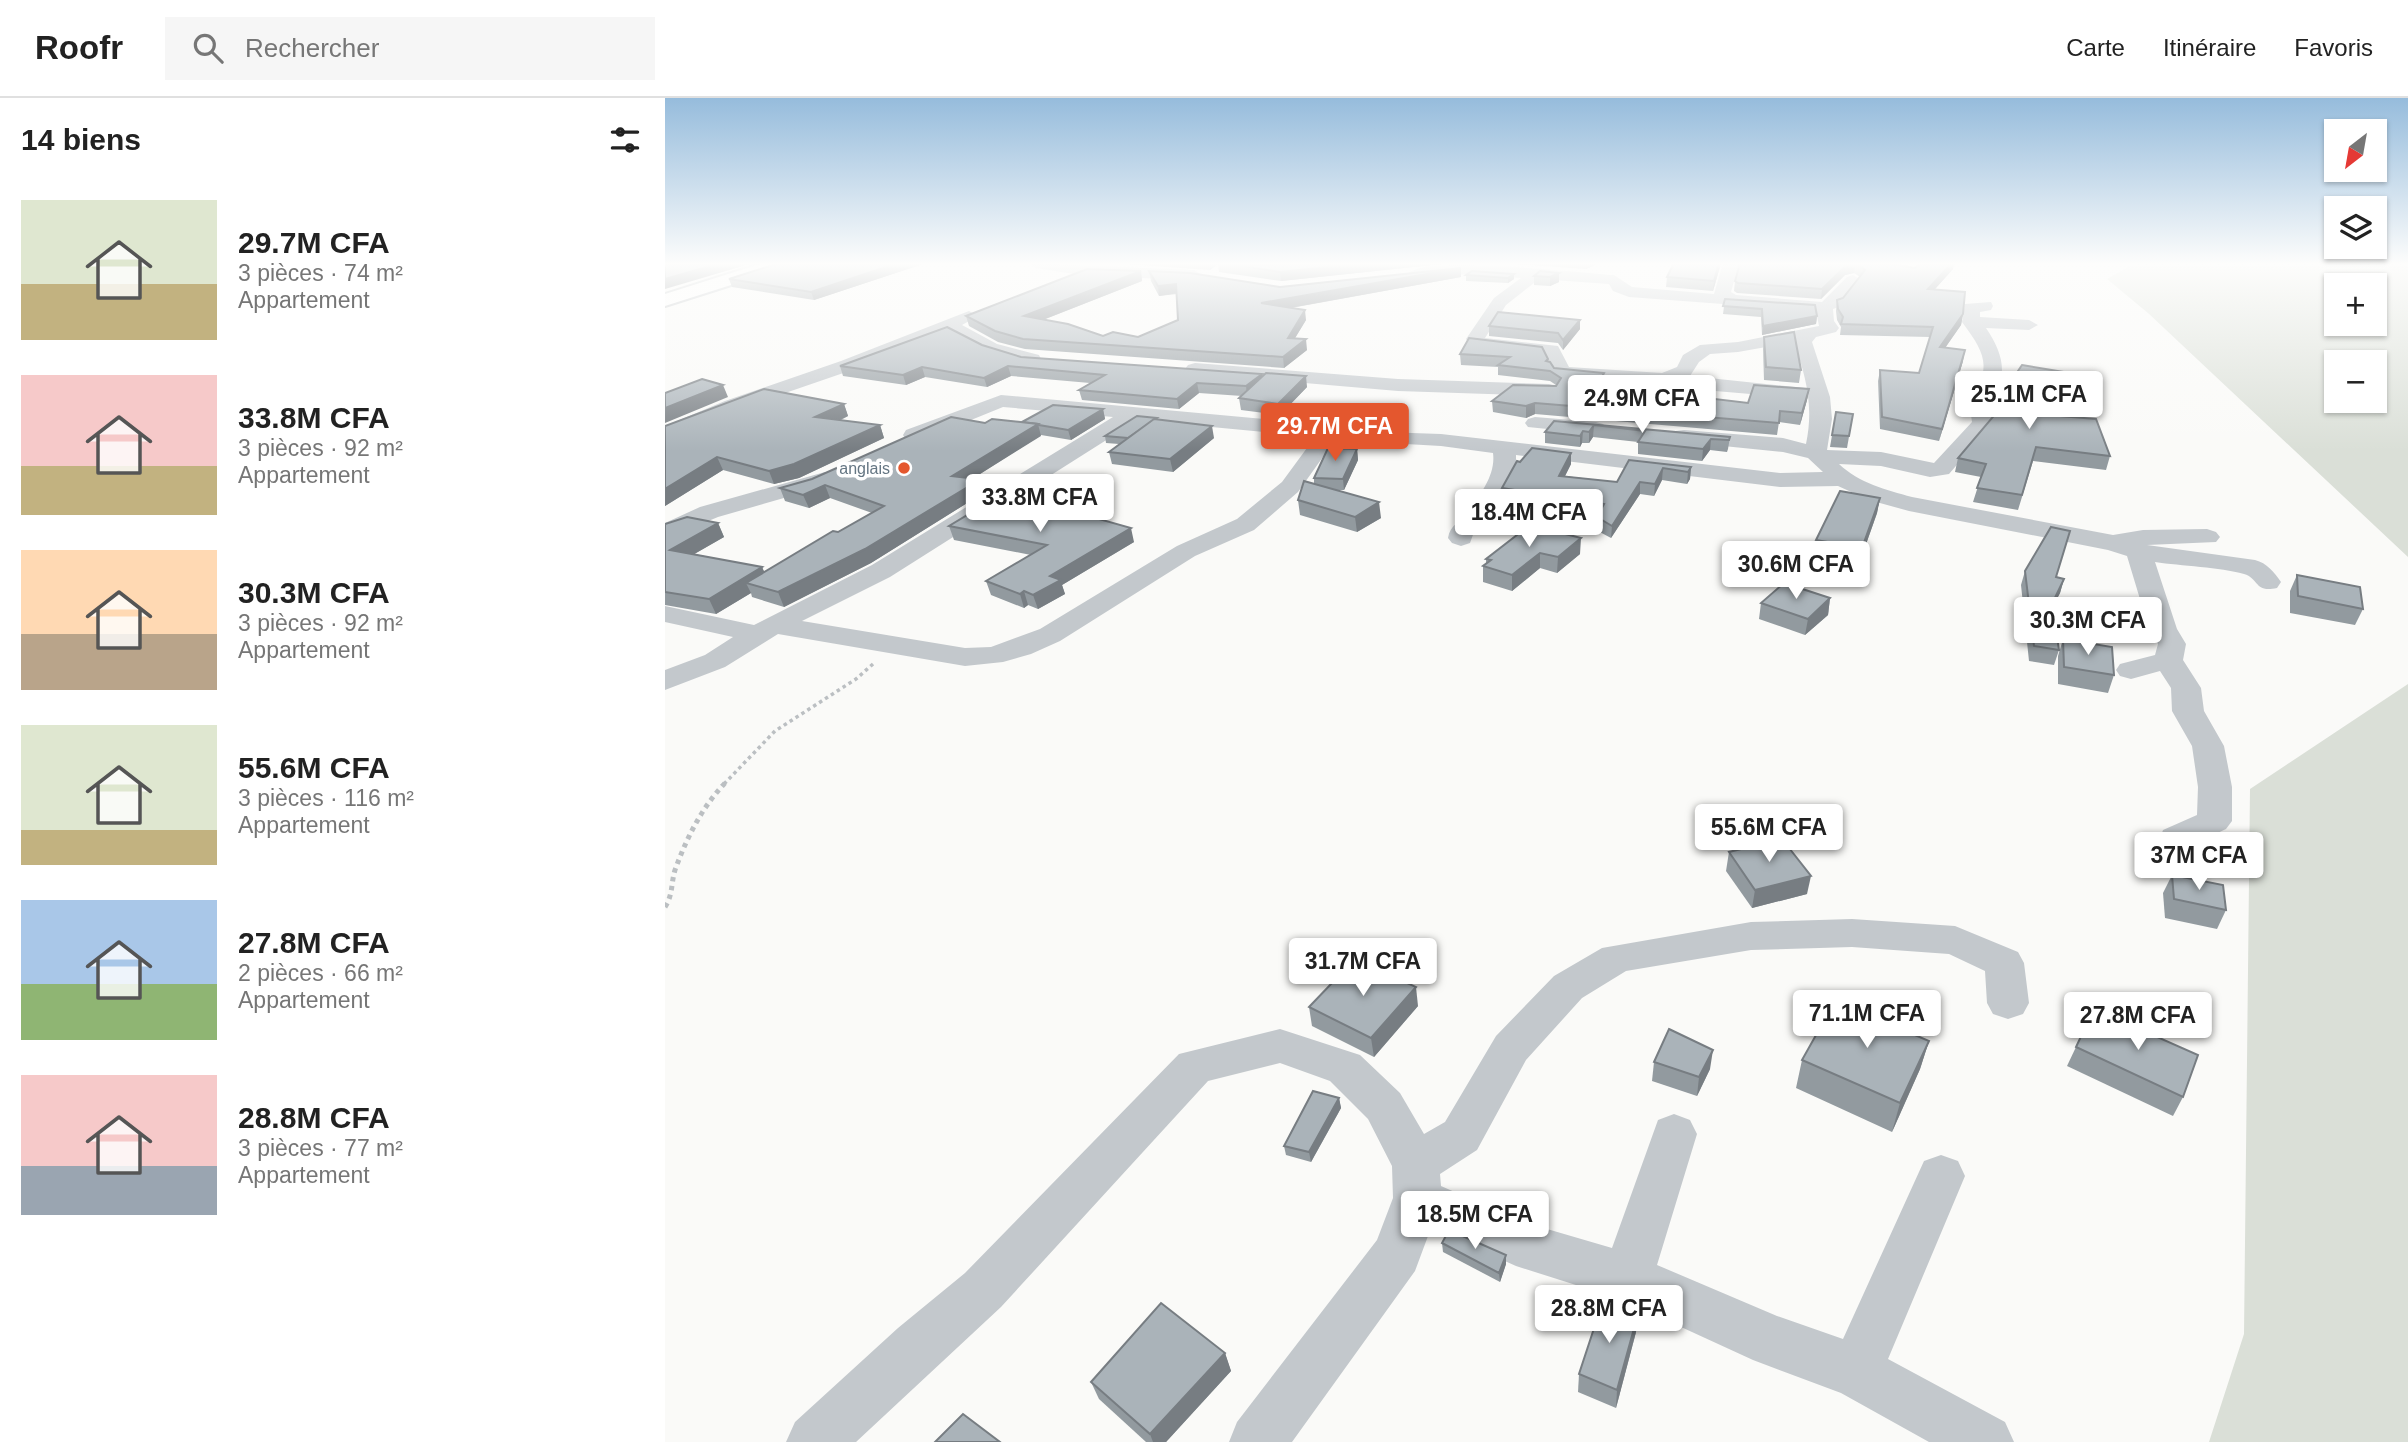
<!DOCTYPE html>
<html lang="fr">
<head>
<meta charset="utf-8">
<style>
	:root { --surface:#fff; --page:#f6f6f6; --text:#222; --muted:#767676; --line:#e0e0e0; --accent:#e4572e }
	body { margin:0; font-family:Helvetica,sans-serif; background:var(--page); color:var(--text); height:100vh; display:flex; flex-direction:column; font-size:26px; white-space:nowrap }
	* { box-sizing:border-box; margin:0 }
	p { font-size:23px; color:var(--muted) }
	.icon { flex:none; width:38px; height:38px; fill:none; stroke:currentColor; stroke-width:2; stroke-linecap:round; stroke-linejoin:round }
	.map { position:relative; flex:1; overflow:hidden }
	.sheet { display:flex; flex-direction:column; background:var(--surface); width:665px }
	.sheet>* { flex:none }
	.needle { width:46px; rotate:211deg }
	.buttons { position:absolute; left:1659px; top:21px; display:grid; gap:14px }
	.buttons a { display:grid; place-items:center; width:63px; height:63px; border-radius:0px; background:var(--surface); box-shadow:0 2px 5px #0004; font-size:35px }
	.price { position:absolute; translate:-50% -60px; padding:0 16px; border-radius:7px; background:#fff; color:#222; font-size:23px; line-height:46px; filter:drop-shadow(0 2px 4px #0008) }
	.price::after { content:''; position:absolute; left:50%; top:42px; width:21px; height:16px; margin-left:-10px; background:inherit; clip-path:polygon(0 0,100% 0,50% 100%) }
	.price.selected { background:var(--accent); color:#fff }
	ul { padding:0; list-style:none }
	li { display:flex; align-items:center; gap:21px; height:175px; padding:0 21px }
	li span { display:grid; place-items:center; flex:none; width:196px; height:140px; border-radius:0px; color:#555 }
	li>.icon { margin-inline-start:auto }
	span .icon { width:84px; height:84px; fill:#fffc; stroke-width:1 }
	li b { font-size:30px }
	h2 { display:flex; justify-content:space-between; align-items:center; height:84px; padding:0 21px; font-size:30px }
	header { display:flex; align-items:center; gap:42px; box-sizing:border-box; height:98px; padding:0 35px; background:var(--surface); border-bottom:2px solid var(--line) }
	header strong { font-size:33px }
	nav { display:flex; gap:38px; margin-inline-start:auto; font-size:24px }
	.search { width:490px; height:63px; background:var(--page); display:flex; align-items:center; gap:18px; box-sizing:border-box; padding:0 24px; border-radius:0px; color:var(--muted); font-size:26px }
	main { display:flex; flex:1; min-height:0 }
	.map>svg:first-child { display:block }
	.green { fill:#dadfd7; fill-rule:evenodd }
	.lines { fill:none; stroke-linecap:round; stroke-linejoin:round }
	.highway-casing { stroke:#b4b9bd; stroke-width:4 }
	.path-far1 { stroke:#bbbfc2; stroke-width:3.5; stroke-dasharray:3.5 3.5; stroke-linecap:butt }
	.path { stroke:#bbbfc2; stroke-width:5; stroke-dasharray:4.5 4.5; stroke-linecap:butt }
	.minor { fill:#c3c8cc; fill-rule:evenodd }
	.highway { fill:#fff; fill-rule:evenodd }
	.wall { fill:#929a9f }
	.shaded-wall { fill:#777d82 }
	.building { fill:#aab3b9; stroke:#777d82; stroke-width:2 }
	.poi-dot { fill:#e4572e; stroke:#fff; stroke-width:2.5 }
	.labels { text-anchor:middle; dominant-baseline:central; stroke-width:7; stroke-linejoin:round; paint-order:stroke }
	.far-poi-label { font-size:16px; fill:#657683; stroke:#fff; text-anchor:end }
</style>
</head>
<body>
<header>
<strong>Roofr</strong>
<div class="search"><svg class="icon" aria-label="search" viewBox="0 0 24 24"><circle cx="10" cy="10" r="6"/><path d="M15 15l6 6"/></svg>Rechercher</div>
<nav><a>Carte</a><a>Itinéraire</a><a>Favoris</a></nav>
</header>
<main>
<section class="sheet">
<h2>14 biens<svg class="icon" aria-label="filters" viewBox="0 0 24 24"><path d="M4 7h16M4 17h16"/><circle cx="9" cy="7" r="2"/><circle cx="15" cy="17" r="2"/></svg></h2>
<ul>
<li><span style="background:linear-gradient(#dfe7d0 60%,#c2b280 0)"><svg class="icon" aria-label="home" viewBox="0 0 24 24"><path d="M3 11l9-7 9 7M6 9v11h12V9"/></svg></span><div><b>29.7M CFA</b><p>3 pièces · 74 m²</p><p>Appartement</p></div></li>
<li><span style="background:linear-gradient(#f6c9c9 65%,#c2b280 0)"><svg class="icon" aria-label="home" viewBox="0 0 24 24"><path d="M3 11l9-7 9 7M6 9v11h12V9"/></svg></span><div><b>33.8M CFA</b><p>3 pièces · 92 m²</p><p>Appartement</p></div></li>
<li><span style="background:linear-gradient(#ffd9b3 60%,#b9a48a 0)"><svg class="icon" aria-label="home" viewBox="0 0 24 24"><path d="M3 11l9-7 9 7M6 9v11h12V9"/></svg></span><div><b>30.3M CFA</b><p>3 pièces · 92 m²</p><p>Appartement</p></div></li>
<li><span style="background:linear-gradient(#dfe7d0 75%,#c2b280 0)"><svg class="icon" aria-label="home" viewBox="0 0 24 24"><path d="M3 11l9-7 9 7M6 9v11h12V9"/></svg></span><div><b>55.6M CFA</b><p>3 pièces · 116 m²</p><p>Appartement</p></div></li>
<li><span style="background:linear-gradient(#a9c7e8 60%,#8fb573 0)"><svg class="icon" aria-label="home" viewBox="0 0 24 24"><path d="M3 11l9-7 9 7M6 9v11h12V9"/></svg></span><div><b>27.8M CFA</b><p>2 pièces · 66 m²</p><p>Appartement</p></div></li>
<li><span style="background:linear-gradient(#f6c9c9 65%,#9aa5b1 0)"><svg class="icon" aria-label="home" viewBox="0 0 24 24"><path d="M3 11l9-7 9 7M6 9v11h12V9"/></svg></span><div><b>28.8M CFA</b><p>3 pièces · 77 m²</p><p>Appartement</p></div></li>
</ul>
</section>
<div class="map">
<svg width="1743" height="1344" viewBox="0 0 1743 1344">
	<rect width="100%" height="100%" fill="#fafaf8"/>
	<!-- green -->
	<g class="green">
		<path d="M1470,165H1743V459L1483,215L1442,181ZM1671,187H1710V226H1671ZM1671,264H1710V303H1671Z"/>
		<polygon points="1743,586 1743,1344 1544,1344 1579,1236 1585,691"/>
	</g>
	<g class="lines">
		<!-- highway casing -->
		<g class="highway-casing">
			<polygon id="highway" points="98,165 126,165 123,169 0,208 0,196"/>
		</g>
		<!-- path-far1 -->
		<polyline class="path-far1" points="59,686 110,633 191,581 208,566"/>
		<!-- path -->
		<path class="path" d="M0,809C8,797 6,785 10,772C22,739 37,709 61,684"/>
		<!-- minor -->
		<g class="minor">
			<polygon points="364,165 529,172 537,177 529,182 422,178 371,170"/>
			<path d="M1058,165H1074L1066,194L1071,197L1157,204L1182,179L1188,177L1196,182L1174,209L1168,211L1169,223L1174,230L1171,234L1151,239L1147,244L1165,299L1167,321L1162,352L1216,354L1269,365L1307,324L1304,303C1328,269 1320,255 1297,224L1300,206L1326,204L1328,208L1326,212L1315,214V219L1364,222L1373,227L1364,232L1321,230C1338,255 1345,279 1324,304L1328,325L1284,376L1265,379L1216,368L1174,366C1194,385 1221,392 1247,399L1448,437L1478,432L1542,431L1551,434L1555,439L1551,444L1482,447L1590,462C1602,465 1609,474 1616,484L1612,490C1589,495 1595,481 1579,476C1555,469 1516,468 1490,464L1512,531L1521,546L1518,562L1536,590L1539,613L1559,648L1567,689V723L1561,731L1527,747L1517,775L1504,778L1491,775L1486,766L1498,732L1532,717L1533,689L1527,648L1507,613L1506,590L1495,573L1466,581L1455,578L1451,572L1455,566L1490,557L1493,546L1484,531L1462,458L1443,452L1244,413L1204,402L1173,388L1115,389L851,357V371L846,383L820,423L809,434L805,445L796,448L787,445L783,440C785,427 795,424 802,414C815,397 831,377 828,355L776,348L670,342L633,394L589,432L530,458L395,543L366,556L338,564L300,568L113,536L60,569L0,592V572L40,557L68,539L0,524V508L89,527L207,467L448,319L338,309L257,342H241L238,337L241,332L336,297L631,324L690,333L776,336L1115,375L1158,374L1143,360L1118,354L1019,344L1011,343L1008,338L1011,333L1019,332L1118,340L1141,346C1149,308 1141,279 1129,244L1073,254L1045,256L1034,264L1025,278L1140,290L1143,294L1140,298L1133,300L897,280L890,278L879,257L813,250L807,249L801,241L829,200L856,180L804,176L752,180L744,175C762,157 916,175 949,177L967,189L1049,196ZM874,181L944,186L948,193L964,199L1151,213L1154,228L1073,244L1035,247L1018,257L1012,269L997,275L904,269L893,248L820,240L841,207ZM473,322L650,339L617,384L572,421L512,448L375,531L326,549L300,550L137,523L225,479Z"/>
			<polygon points="304,213 313,218 297,227 332,246 374,257 376,261 374,265 367,267 320,254 282,233 190,271 74,311 0,342 0,328 60,303 176,263"/>
			<polygon points="530,265 733,281 884,286 891,288 894,292 891,296 884,298 733,293 523,275 520,271 523,267"/>
			<polygon points="870,319 931,324 938,326 942,330 938,334 931,336 863,329 860,325 863,321"/>
			<polygon points="160,374 168,376 171,381 168,386 53,419 0,441 0,425 35,409"/>
			<polygon points="1187,821 1290,828 1353,854 1359,865 1364,905 1358,916 1343,921 1328,916 1322,905 1320,873 1284,856 1187,849 1086,852 961,873 917,900 861,962 812,1052 775,1076 776,1088 858,1124 947,1150 993,1022 1009,1016 1025,1022 1032,1036 992,1167 1112,1218 1178,1241 1259,1063 1276,1057 1293,1063 1300,1078 1223,1261 1340,1324 1349,1344 1264,1344 1176,1295 1088,1262 955,1201 851,1168 766,1130 750,1173 627,1344 564,1344 572,1324 712,1142 728,1100 727,1068 703,1021 665,983 615,965 543,983 336,1209 191,1344 121,1344 130,1324 233,1230 300,1175 514,956 615,931 695,957 735,995 759,1036 780,1024 831,938 889,878 937,850 1086,824"/>
		</g>
		<!-- highway -->
		<use href="#highway" class="highway"/>
	</g>
	<!-- wall -->
	<g class="wall">
		<polygon points="261,165 149,202 67,189 64,181"/>
		<polygon points="445,165 569,165 608,167 786,165 616,183 554,174 553,166 545,172"/>
		<polygon points="833,165 934,165 921,171"/>
		<polygon points="1056,165 1048,193 1001,189 1002,179"/>
		<polygon points="1075,165 1223,165 1250,170 1288,171 1270,191 1298,216 1296,227 1280,250 1298,263 1274,343 1215,331 1213,283 1215,272 1254,275 1265,239 1175,237 1176,229 1172,222 1171,213 1172,202 1178,200 1195,179 1189,175 1180,177 1156,201 1072,195 1069,193 1070,183"/>
		<polygon points="476,173 477,183 378,222 438,238 473,239 513,222 512,196 494,198 486,183 484,173 615,189 796,179 626,210 641,222 630,240 642,252 619,270 360,251 333,244 304,228 301,218"/>
		<polygon points="807,173 849,176 849,181 843,185 801,183 801,177"/>
		<polygon points="894,175 894,184 885,188 869,187 869,178"/>
		<polygon points="1060,201 1152,218 1151,226 1097,237 1096,219 1058,216"/>
		<polygon points="915,222 915,231 898,252 893,245 824,238 824,228"/>
		<polygon points="1099,239 1136,272 1134,285 1099,282 1098,252"/>
		<polygon points="317,247 356,259 597,278 642,289 615,317 576,312 574,300 577,298 534,295 514,311 417,302 414,292 425,285 346,278 322,289 260,279 241,287 178,278 175,268"/>
		<polygon points="795,256 883,261 883,264 889,270 939,275 939,286 938,288 1083,305 1144,291 1142,302 1135,327 1114,324 1112,337 870,316 861,320 828,314 827,303 891,287 885,283 833,277 833,269 796,267"/>
		<polygon points="1402,287 1384,318 1445,358 1441,372 1368,363 1353,412 1308,404 1316,379 1290,374 1293,360 1330,317 1333,305"/>
		<polygon points="179,306 183,318 176,322 215,327 219,340 134,380 109,386 58,372 0,408 0,328"/>
		<polygon points="438,311 440,321 406,342 376,337 307,381 316,394 315,395 315,397 206,465 119,509 87,499 86,495 51,516 0,507 0,426 53,425 59,439 29,456 97,469 99,474 207,415 165,400 144,410 120,403 115,390 147,381 320,325 357,324"/>
		<polygon points="1171,314 1188,316 1182,350 1165,349"/>
		<polygon points="492,321 549,340 508,374 447,366 444,354 454,346 441,345 440,338"/>
		<polygon points="889,323 1065,339 1063,351 1062,354 1045,352 1037,363 973,356 973,344 928,339 924,345 917,345 915,349 880,345 880,334"/>
		<polygon points="692,351 693,362 679,392 670,392 716,420 692,434 635,417 633,402 649,386 649,380"/>
		<polygon points="964,362 1026,369 1025,381 1022,386 997,382 989,398 975,396 946,440 931,432 932,419 933,417 837,402 837,390 855,364 906,366 900,378 952,384"/>
		<polygon points="1215,400 1212,415 1194,466 1149,458 1151,442"/>
		<polygon points="430,407 432,421 469,444 397,487 400,496 373,511 363,507 359,510 326,497 321,483 366,457 289,442 284,428"/>
		<polygon points="865,427 915,456 892,475 875,470 847,493 818,484 818,468 821,466 821,461"/>
		<polygon points="1360,473 1399,481 1395,495 1387,510 1394,552 1389,567 1364,563 1356,487"/>
		<polygon points="1632,477 1698,511 1690,527 1625,515 1625,493"/>
		<polygon points="1165,500 1163,517 1140,537 1094,521 1096,505"/>
		<polygon points="1398,541 1449,577 1443,595 1393,586 1393,558"/>
		<polygon points="1064,754 1142,796 1087,810 1061,773"/>
		<polygon points="1507,777 1561,812 1552,831 1500,820 1498,795"/>
		<polygon points="753,908 709,959 647,928 644,909"/>
		<polygon points="1196,917 1234,921 1232,930 1264,943 1255,971 1227,1034 1131,990 1137,962"/>
		<polygon points="1411,949 1518,999 1508,1018 1402,968"/>
		<polygon points="989,964 1045,971 1032,998 987,983"/>
		<polygon points="674,1000 676,1010 646,1064 621,1057 619,1048"/>
		<polygon points="777,1145 841,1166 835,1184 778,1154"/>
		<polygon points="971,1234 951,1310 913,1294 914,1276"/>
		<polygon points="560,1255 566,1273 501,1344 481,1344 434,1301 426,1284"/>
	</g>
	<!-- shaded-wall -->
	<g class="shaded-wall">
		<polygon points="56,165 88,165 0,191 0,181"/>
		<polygon points="233,165 261,165 149,202 146,194"/>
		<polygon points="544,165 554,165 545,172"/>
		<polygon points="701,165 786,165 616,183 615,174"/>
		<polygon points="921,165 934,165 921,171"/>
		<polygon points="1054,165 1056,165 1048,193 1049,183"/>
		<polygon points="1191,165 1189,175 1180,177 1156,201 1157,191 1182,167"/>
		<polygon points="1287,165 1290,165 1288,171 1261,201 1263,191"/>
		<polygon points="796,170 796,179 597,215 596,205"/>
		<polygon points="476,173 477,183 362,228 359,218"/>
		<polygon points="894,175 894,184 885,188 885,179"/>
		<polygon points="849,176 849,181 843,185 843,180"/>
		<polygon points="511,186 513,195 494,198 493,188"/>
		<polygon points="640,212 641,222 624,250 623,240"/>
		<polygon points="1298,216 1296,227 1273,260 1275,249"/>
		<polygon points="1152,218 1151,226 1097,237 1098,228"/>
		<polygon points="915,222 915,231 898,252 898,242"/>
		<polygon points="641,241 642,252 619,270 618,259"/>
		<polygon points="1300,252 1298,263 1274,343 1277,331"/>
		<polygon points="343,268 346,278 322,289 319,280"/>
		<polygon points="257,269 260,279 241,287 238,277"/>
		<polygon points="939,275 939,286 932,298 932,287"/>
		<polygon points="1405,275 1402,287 1377,331 1381,317"/>
		<polygon points="597,276 598,286 582,298 581,288"/>
		<polygon points="641,278 642,289 615,317 613,306"/>
		<polygon points="532,285 534,295 514,311 512,301"/>
		<polygon points="58,287 63,299 0,325 0,310"/>
		<polygon points="1144,291 1142,302 1135,327 1137,315"/>
		<polygon points="870,305 870,316 861,320 861,308"/>
		<polygon points="179,306 183,318 155,331 150,319"/>
		<polygon points="438,311 440,321 406,342 403,332"/>
		<polygon points="373,326 376,338 291,391 287,378"/>
		<polygon points="215,327 219,340 134,380 109,386 104,373"/>
		<polygon points="929,327 928,339 924,345 924,334"/>
		<polygon points="547,328 549,340 508,374 505,361"/>
		<polygon points="918,333 917,345 915,349 915,338"/>
		<polygon points="1046,341 1045,352 1037,363 1038,351"/>
		<polygon points="692,351 693,362 679,392 678,381"/>
		<polygon points="906,355 906,366 894,390 894,378"/>
		<polygon points="52,359 58,372 0,408 0,391"/>
		<polygon points="1026,369 1025,381 1022,386 1023,374"/>
		<polygon points="998,370 997,382 989,398 990,386"/>
		<polygon points="312,381 316,394 315,395 315,397 206,465 119,509 113,494"/>
		<polygon points="975,384 975,396 946,440 947,428"/>
		<polygon points="160,387 165,400 144,410 138,397"/>
		<polygon points="1215,400 1212,415 1194,466 1197,450"/>
		<polygon points="714,404 716,420 692,434 690,419"/>
		<polygon points="430,407 433,420 419,430 416,416"/>
		<polygon points="53,425 59,439 12,466 5,452"/>
		<polygon points="466,430 469,444 397,487 400,496 373,511 368,497 385,478"/>
		<polygon points="916,440 915,456 892,475 893,459"/>
		<polygon points="875,455 875,470 847,493 847,477"/>
		<polygon points="97,469 104,484 81,485 86,495 51,516 44,501"/>
		<polygon points="1399,481 1395,495 1382,520 1387,506"/>
		<polygon points="359,493 363,507 359,510 355,496"/>
		<polygon points="1165,500 1163,517 1140,537 1143,521"/>
		<polygon points="1146,778 1142,796 1087,810 1090,792"/>
		<polygon points="751,889 753,908 709,959 706,940"/>
		<polygon points="1264,943 1255,971 1227,1034 1235,1005"/>
		<polygon points="1048,952 1045,971 1032,998 1034,979"/>
		<polygon points="674,1000 676,1010 646,1064 644,1054"/>
		<polygon points="841,1157 841,1166 835,1184 834,1175"/>
		<polygon points="973,1216 971,1234 951,1310 952,1292"/>
		<polygon points="560,1255 566,1273 501,1344 488,1344 485,1336"/>
	</g>
	<!-- building -->
	<g class="building">
		<polygon points="0,165 56,165 0,181"/>
		<polygon points="114,165 233,165 146,194 64,181"/>
		<polygon points="557,165 608,167 610,165 701,165 615,174"/>
		<polygon points="1009,165 1054,165 1049,183 1002,179"/>
		<polygon points="1075,165 1189,165 1182,167 1157,191 1073,185 1070,183"/>
		<polygon points="1191,165 1223,165 1250,170 1255,165 1287,165 1263,191 1300,194 1298,216 1275,249 1300,252 1277,331 1217,319 1215,272 1254,275 1268,229 1176,226 1178,219 1173,211 1172,202 1178,200 1200,172"/>
		<polygon points="796,170 596,205 640,212 623,240 641,241 618,259 358,241 330,233 301,218 422,171 476,173 359,218 403,226 438,238 448,234 473,239 513,222 511,186 493,188 484,173 525,175 615,189"/>
		<polygon points="807,173 849,176 843,180 801,177"/>
		<polygon points="875,173 894,175 885,179 869,178"/>
		<polygon points="1060,201 1150,207 1152,218 1098,228 1097,211 1058,208"/>
		<polygon points="833,214 915,222 898,242 893,235 824,228"/>
		<polygon points="282,229 317,247 356,259 597,276 581,288 532,285 512,301 414,292 440,277 343,268 319,280 257,269 238,277 175,268"/>
		<polygon points="1129,234 1136,272 1101,269 1099,239"/>
		<polygon points="804,240 877,249 883,261 881,263 885,264 889,270 939,275 932,287 1083,305 1089,287 1144,291 1137,315 1115,313 1114,325 870,305 861,308 827,303 848,287 891,288 896,280 885,273 833,267 845,259 795,256"/>
		<polygon points="1357,267 1405,275 1381,317 1431,321 1445,358 1371,349 1357,397 1312,390 1321,366 1293,360 1333,313 1333,305 1338,295"/>
		<polygon points="601,275 641,278 613,306 574,300"/>
		<polygon points="37,281 58,287 0,310 0,295"/>
		<polygon points="99,291 179,306 150,319 215,327 129,366 104,373 52,359 0,391 0,328"/>
		<polygon points="388,307 438,311 403,332 374,327 373,326 357,324"/>
		<polygon points="1171,314 1188,316 1184,338 1167,337"/>
		<polygon points="472,318 492,320 463,340 440,338"/>
		<polygon points="286,319 320,325 327,321 373,326 287,378 312,381 308,384 311,384 200,451 113,494 81,485 168,433 173,434 219,408 160,387 138,397 115,390 147,381"/>
		<polygon points="489,321 547,328 505,361 444,354"/>
		<polygon points="889,323 1065,339 1064,342 1046,341 1038,351 973,344 980,333 929,327 924,334 918,333 915,338 880,334"/>
		<polygon points="663,350 692,351 678,381 649,380"/>
		<polygon points="867,350 906,355 894,378 952,384 964,362 1026,369 1023,374 998,370 990,386 975,384 947,428 932,419 939,406 837,390 852,363 855,364"/>
		<polygon points="639,383 714,404 690,419 633,402"/>
		<polygon points="347,390 409,400 430,407 416,416 466,430 385,478 396,482 368,497 359,493 355,496 321,483 382,447 284,428"/>
		<polygon points="1175,393 1215,400 1197,450 1151,442"/>
		<polygon points="22,419 53,425 5,452 97,469 44,501 0,494 0,426"/>
		<polygon points="865,427 916,440 893,459 875,455 847,477 818,468 826,462 821,461"/>
		<polygon points="1386,429 1405,433 1391,479 1399,481 1387,506 1394,552 1369,548 1360,473"/>
		<polygon points="1632,477 1695,489 1698,511 1633,498"/>
		<polygon points="1119,485 1165,500 1143,521 1096,505"/>
		<polygon points="1398,541 1447,549 1449,577 1399,569"/>
		<polygon points="1117,741 1146,778 1090,792 1064,754"/>
		<polygon points="1507,777 1558,787 1561,812 1509,801"/>
		<polygon points="690,861 751,889 706,940 644,909"/>
		<polygon points="1169,905 1196,917 1201,907 1234,921 1231,929 1264,943 1235,1005 1137,962"/>
		<polygon points="1429,911 1533,957 1518,999 1411,949"/>
		<polygon points="1004,931 1048,952 1034,979 989,964"/>
		<polygon points="648,993 674,1000 644,1054 619,1048"/>
		<polygon points="784,1132 841,1157 834,1175 777,1145"/>
		<polygon points="938,1203 973,1216 952,1292 914,1276"/>
		<polygon points="496,1205 560,1255 485,1336 426,1284"/>
		<polygon points="298,1316 335,1344 270,1344"/>
	</g>
	<!-- sky -->
	<linearGradient id="sky" x2="0" y2="1"><stop stop-color="#96bcdc"/><stop offset="0.47" stop-color="#fdfdfc"/><stop offset="1" stop-color="#fdfdfc" stop-opacity="0"/></linearGradient>
	<rect width="1743" height="353" fill="url(#sky)"/>
	<!-- markers -->
	<circle class="poi-dot" cx="239" cy="370" r="7"/>
	<g class="labels">
		<!-- far-poi labels -->
		<g class="far-poi-label">
			<text x="225" y="370">anglais</text>
		</g>
	</g>
</svg>
<div class="buttons">
<a><svg class="needle" viewBox="-14 -14 28 28"><path d="M0-13l5 13h-10z" fill="#e53935"/><path d="M0 13l5-13h-10z" fill="#767676"/></svg></a>
<a><svg class="icon" aria-label="layers" viewBox="0 0 24 24"><path d="M12 4l9 5-9 5-9-5zM3 14l9 5 9-5"/></svg></a>
<a>+</a>
<a>−</a>
</div>
<b class="price" style="left:1364px;top:333px">25.1M CFA</b>
<b class="price" style="left:977px;top:337px">24.9M CFA</b>
<b class="price selected" style="left:670px;top:365px">29.7M CFA</b>
<b class="price" style="left:375px;top:436px">33.8M CFA</b>
<b class="price" style="left:864px;top:451px">18.4M CFA</b>
<b class="price" style="left:1131px;top:503px">30.6M CFA</b>
<b class="price" style="left:1423px;top:559px">30.3M CFA</b>
<b class="price" style="left:1104px;top:766px">55.6M CFA</b>
<b class="price" style="left:1534px;top:794px">37M CFA</b>
<b class="price" style="left:698px;top:900px">31.7M CFA</b>
<b class="price" style="left:1202px;top:952px">71.1M CFA</b>
<b class="price" style="left:1473px;top:954px">27.8M CFA</b>
<b class="price" style="left:810px;top:1153px">18.5M CFA</b>
<b class="price" style="left:944px;top:1247px">28.8M CFA</b>
</div>
</main>
</body>
</html>
